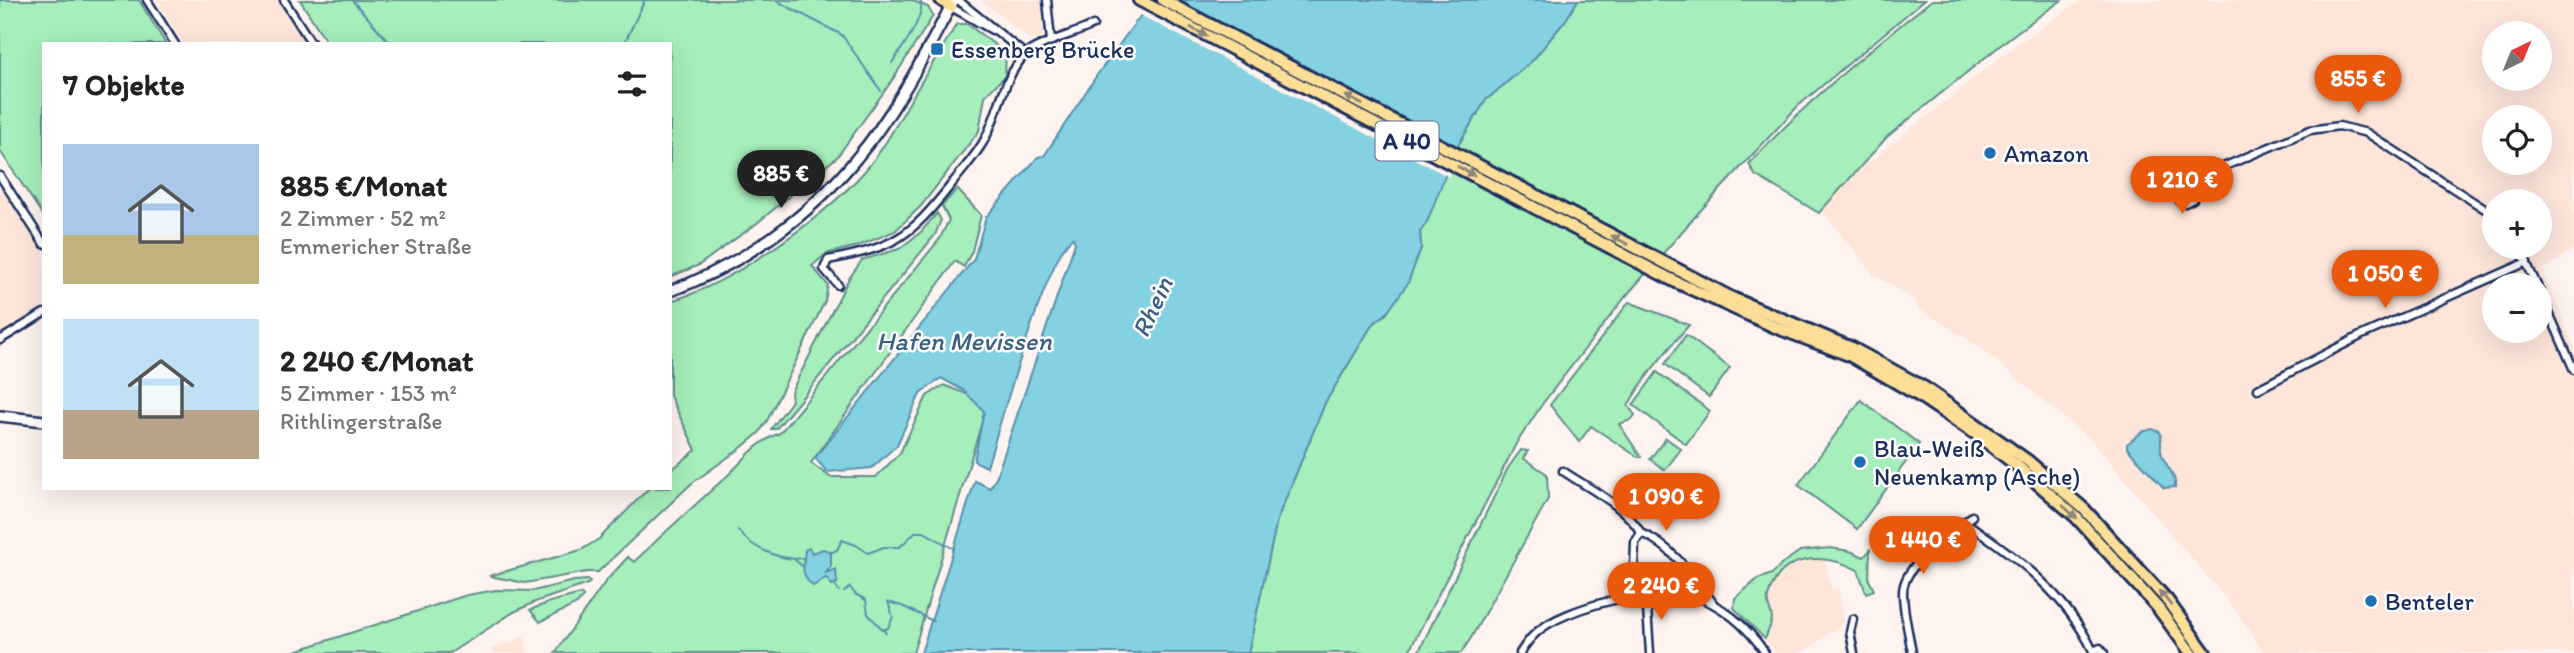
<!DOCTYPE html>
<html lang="de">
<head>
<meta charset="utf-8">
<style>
	:root { --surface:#fff; --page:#f6f6f6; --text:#222; --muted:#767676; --accent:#ea580c }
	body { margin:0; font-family:Itim,sans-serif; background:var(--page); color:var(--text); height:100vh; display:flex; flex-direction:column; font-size:26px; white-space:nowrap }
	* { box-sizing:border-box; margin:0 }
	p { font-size:23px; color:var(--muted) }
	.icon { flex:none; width:38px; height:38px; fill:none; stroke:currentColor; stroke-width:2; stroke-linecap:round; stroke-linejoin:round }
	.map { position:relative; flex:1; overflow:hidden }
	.panel { position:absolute; left:42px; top:42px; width:630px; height:448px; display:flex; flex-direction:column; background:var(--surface); border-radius:0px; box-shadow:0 7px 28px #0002 }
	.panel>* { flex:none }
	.needle { width:46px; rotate:43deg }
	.controls { position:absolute; left:2482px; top:21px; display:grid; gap:14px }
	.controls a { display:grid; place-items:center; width:70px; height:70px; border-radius:50%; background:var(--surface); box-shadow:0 7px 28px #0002; font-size:35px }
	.price { position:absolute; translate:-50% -60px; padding:0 16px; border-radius:24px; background:var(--accent); color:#fff; font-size:23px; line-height:46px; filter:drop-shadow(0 2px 4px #0008) }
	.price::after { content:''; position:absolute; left:50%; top:42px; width:21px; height:16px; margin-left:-10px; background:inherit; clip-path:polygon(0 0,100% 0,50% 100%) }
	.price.selected { background:#222; color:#fff }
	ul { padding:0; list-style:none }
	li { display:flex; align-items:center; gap:21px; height:175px; padding:0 21px }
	li span { display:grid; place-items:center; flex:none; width:196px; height:140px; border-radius:0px; color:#555 }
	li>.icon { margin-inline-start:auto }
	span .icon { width:84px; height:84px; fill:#fffc; stroke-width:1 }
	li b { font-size:30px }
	h2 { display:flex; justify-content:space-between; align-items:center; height:84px; padding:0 21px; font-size:30px }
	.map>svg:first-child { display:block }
	.built { fill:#fde5da; fill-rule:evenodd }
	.green { fill:#a6eebb; stroke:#608e8c; stroke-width:2 }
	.water { fill:#83d1e1; stroke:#5990ad; stroke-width:2 }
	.pier { fill:#fef3ee }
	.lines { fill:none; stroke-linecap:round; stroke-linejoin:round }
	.stream { stroke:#5990ad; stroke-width:2 }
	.street-casing { stroke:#1b2f5e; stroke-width:11 }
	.secondary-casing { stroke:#1b2f5e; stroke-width:14 }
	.highway-casing { stroke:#1b2f5e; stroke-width:16 }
	.street { stroke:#fff; stroke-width:6 }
	.secondary { stroke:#fff; stroke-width:9 }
	.highway { stroke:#fdde96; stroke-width:10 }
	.oneway { fill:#8c867a }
	.poi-dot { fill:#1f6fb2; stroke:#fff; stroke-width:2.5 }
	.labels { text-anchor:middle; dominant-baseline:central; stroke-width:5; stroke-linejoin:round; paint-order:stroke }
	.shield { fill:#fff; stroke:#5f6d8e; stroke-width:2 }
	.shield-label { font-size:23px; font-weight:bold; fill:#1b2f5e }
	.poi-label { font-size:24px; fill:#1b2f5e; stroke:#fff; text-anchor:start }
	.water-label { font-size:26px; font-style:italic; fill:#3a6085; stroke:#fff }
</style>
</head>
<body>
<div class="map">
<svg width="2574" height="653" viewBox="0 0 2574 653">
	<rect width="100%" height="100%" fill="#fef3ee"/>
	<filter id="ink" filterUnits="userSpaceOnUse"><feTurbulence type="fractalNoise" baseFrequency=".0143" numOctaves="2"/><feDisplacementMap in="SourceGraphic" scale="14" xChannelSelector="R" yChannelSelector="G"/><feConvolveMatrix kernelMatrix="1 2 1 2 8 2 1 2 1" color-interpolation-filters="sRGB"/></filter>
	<g filter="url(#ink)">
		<!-- built -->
		<g class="built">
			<polygon points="156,0 279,0 306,44 184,44"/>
			<polygon points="981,0 1041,0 1043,37 1030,40"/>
			<path d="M2082,0H2574V249L2542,270L2574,347V653H2264L2239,614L2092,441L1976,344L1918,308L1915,300L1873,274L1817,204L2017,44ZM2494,33H2539V79H2494ZM2494,117H2539V163H2494ZM2494,201H2539V247H2494ZM2494,285H2539V331H2494Z"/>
			<polygon points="0,177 44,251 44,307 0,334"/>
			<polygon points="1814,557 1825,558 1831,589 1838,588 1845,621 1812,647 1797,653 1776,653 1765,639 1772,619 1767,600 1771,588 1790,565"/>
			<polygon points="524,636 528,653 493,653 491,649"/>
		</g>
		<!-- green -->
		<g class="green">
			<polygon points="0,0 139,0 166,44 44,44 44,217 0,151"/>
			<polygon points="300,0 911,0 928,7 933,16 891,82 837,157 756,224 699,265 670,277 670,44 328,44"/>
			<polygon points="1578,0 1924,0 1798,106 1700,211 1626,296 1543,403 1516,444 1408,653 1248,653 1277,520 1325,403 1372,325 1387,313 1417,257 1421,248 1420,232 1427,222 1450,158 1486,100 1533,60 1565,21"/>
			<path d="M1932,0H2062L2013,35L1887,137L1819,213L1755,175L1749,164C1805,103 1868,51 1932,0Z"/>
			<path d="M957,24H967L1006,53L1005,76L985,96L979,131L921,206L895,231L858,246L826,254L812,266L828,285L825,301L768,419L759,433L741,448L692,483L598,572H587L525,583L489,576L581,550L599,539L649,488H670V471L696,450L670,396V301C729,286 823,218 864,172C883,150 898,122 913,96C927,72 942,48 957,24Z"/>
			<path d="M957,189L981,215L972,251L964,267L955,261L811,463L830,477H876L900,453L927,396L944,385L974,397L984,405V415L913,653H555L606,581L628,557L634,562C664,533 695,505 726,477C745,460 754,443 780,433L939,240L949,220L942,206Z"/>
			<polygon points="937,213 941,220 935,235 797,404 776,429 771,429 792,401 791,392 848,280 862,260 899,249 921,232"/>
			<path d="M1629,302L1689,325C1667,351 1644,376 1628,406L1635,415L1631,420L1619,424L1641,457H1638L1591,426L1579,442L1550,405Z"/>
			<polygon points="1686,335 1730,368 1709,397 1665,364"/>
			<polygon points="1657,372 1710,411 1686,444 1633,405"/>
			<polygon points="1861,400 1919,444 1857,529 1798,485"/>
			<polygon points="1666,438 1681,449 1665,470 1650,459"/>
			<polygon points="1521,450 1528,451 1523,458 1547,474 1548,499 1471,638 1461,653 1418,653 1508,468"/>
			<path d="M1830,548L1850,551L1864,557L1870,550L1869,580L1874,590L1866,593L1858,570C1824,553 1780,552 1768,597C1766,604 1771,610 1772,618C1772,624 1767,633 1765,639L1734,608L1735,598L1758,579L1772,574L1783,563L1800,551Z"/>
			<polygon points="588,580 590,582 588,584 535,602 514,612 450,653 289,653 467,595 496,590 533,591 574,581"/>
			<polygon points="581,594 583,597 577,604 540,622 530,610 550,602"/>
		</g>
		<!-- water -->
		<g class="water">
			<path d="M1152,0H1578L1565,21L1533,60L1486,100L1450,158L1445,176L1427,222L1420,232L1421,248L1408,283L1387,313L1372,325L1325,403L1277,520L1248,653H921L975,481L990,488L996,478L1075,243L1073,238C1049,249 998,432 987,467L974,461L984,411L963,390L941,378L920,394L897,445L872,468L827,472L815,458L974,259L986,217L1038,157L1044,156L1097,75Z"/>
			<path d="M2152,429L2160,432C2163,440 2159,448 2162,455C2166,467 2177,475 2175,487L2164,488L2127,448V444L2142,432Z"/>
			<path d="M809,548L812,553L823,549L831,552V566L826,573L836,569L837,583L832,585L826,578L813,586C800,576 803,565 805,550Z"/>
		</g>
		<!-- pier -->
		<polygon class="pier" points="1148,0 1176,0 1460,149 1453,159 1449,177 1138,14"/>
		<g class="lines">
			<!-- stream -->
			<g class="stream">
				<polyline points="352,0 391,44"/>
				<polyline points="775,0 842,35 881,91"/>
				<polyline points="624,44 645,0"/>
				<path d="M892,63C901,49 927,15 920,0"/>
				<path d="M738,530C750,548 783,562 804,558"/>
				<polyline points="830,553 837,550 842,540 856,545 868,553 884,547 900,547 915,532 924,532 954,549"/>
				<polyline points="795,560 802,566"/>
				<polyline points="835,585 839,591"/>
				<polyline points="844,592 850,587 855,594 866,600 868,614 886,633"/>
				<polyline points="883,630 888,628 893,617 888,602 902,606 933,621"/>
			</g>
			<!-- street casing -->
			<g class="street-casing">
				<g id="street">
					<polyline points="147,0 175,44"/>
					<polyline points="284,0 312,44"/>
					<polyline points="958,0 1025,54"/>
					<polyline points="1047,0 1051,41"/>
					<polyline points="951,7 992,30"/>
					<polyline points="0,176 44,244"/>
					<polyline points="2203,177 2193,199 2185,203 2180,201 2177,190 2190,181 2310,130 2339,126 2367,133 2494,215"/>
					<polyline points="2519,247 2537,285"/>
					<path d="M838,285L824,269L828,260C895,247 909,238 951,185C963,169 977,155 986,137C999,111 1004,76 1025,55C1037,43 1076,34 1093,25"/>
					<polyline points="2539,290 2574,370"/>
					<polyline points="0,340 44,313"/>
					<polyline points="2258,389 2362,335 2527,262"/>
					<path d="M1563,471C1589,489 1625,505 1641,533C1669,544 1696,578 1713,603"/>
					<path d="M1965,522C2016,556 2066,594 2093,651L2100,648L2104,653"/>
					<polyline points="1646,593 1650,653"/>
					<polyline points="1633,595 1635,542 1641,533"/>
					<polyline points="1853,619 1850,632 1854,653"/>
					<path d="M1520,653C1525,645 1530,638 1537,632C1565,607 1654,586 1690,595C1720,602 1749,628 1765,653"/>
					<path d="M1912,653C1909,634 1903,612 1903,592C1903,564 1952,533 1972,516"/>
				</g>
			</g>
			<!-- secondary casing -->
			<g class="secondary-casing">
				<g id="secondary">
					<path d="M670,291C740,266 809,217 856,159C896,112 925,54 954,0"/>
					<polyline points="0,416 44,421"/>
				</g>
			</g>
			<!-- highway casing -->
			<g class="highway-casing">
				<g id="highway">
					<polyline points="941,0 951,7"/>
					<polyline points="1139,0 1676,282 1775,327 1849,355 1921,397 1976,434 2021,469 2076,517 2158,608 2191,653"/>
					<polyline points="1163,0 1732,298 1852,348 1925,388 2028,461 2084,509 2167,600 2205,653"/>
				</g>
			</g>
			<!-- street -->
			<use href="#street" class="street"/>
			<!-- secondary -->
			<use href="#secondary" class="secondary"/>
			<!-- highway -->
			<use href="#highway" class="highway"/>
		</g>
		<!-- one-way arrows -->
		<defs><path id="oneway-solid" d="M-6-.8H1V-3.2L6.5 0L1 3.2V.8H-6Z" transform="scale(1.75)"/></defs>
		<g class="oneway">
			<use href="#oneway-solid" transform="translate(1199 32) rotate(28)"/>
			<use href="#oneway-solid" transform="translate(1354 100) rotate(-152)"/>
			<use href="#oneway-solid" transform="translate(1466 171) rotate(28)"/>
			<use href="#oneway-solid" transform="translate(1620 240) rotate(-152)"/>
			<use href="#oneway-solid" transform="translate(2070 512) rotate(42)"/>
			<use href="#oneway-solid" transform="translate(2165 598) rotate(-130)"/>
		</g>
	</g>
	<!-- markers -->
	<g class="poi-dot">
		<rect x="930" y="42" width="14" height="14" rx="3.5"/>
		<circle cx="1990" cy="153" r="7"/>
		<circle cx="1860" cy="462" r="7"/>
		<circle cx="2371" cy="601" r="7"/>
	</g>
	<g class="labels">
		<!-- shield labels -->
		<rect class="shield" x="1375.5" y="121.5" width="63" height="39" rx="5"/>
		<g class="shield-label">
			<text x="1407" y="141">A 40</text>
		</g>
		<!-- poi labels -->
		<g class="poi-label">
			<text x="951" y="49">Essenberg Brücke</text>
			<text x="2004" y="153">Amazon</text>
			<text x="1874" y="448">Blau-Weiß<tspan x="1874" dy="28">Neuenkamp (Asche)</tspan></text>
			<text x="2385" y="601">Benteler</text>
		</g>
		<!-- water labels -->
		<g class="water-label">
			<text transform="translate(1152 307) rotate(-65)">Rhein</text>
			<text x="964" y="341">Hafen Mevissen</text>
		</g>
	</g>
</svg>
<div class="controls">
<a><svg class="needle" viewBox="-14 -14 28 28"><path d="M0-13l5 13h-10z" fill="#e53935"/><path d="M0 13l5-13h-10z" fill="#767676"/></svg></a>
<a><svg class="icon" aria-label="locate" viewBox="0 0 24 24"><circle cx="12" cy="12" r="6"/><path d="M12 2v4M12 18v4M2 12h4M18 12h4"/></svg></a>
<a>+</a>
<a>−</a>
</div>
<b class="price" style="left:2358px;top:115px">855 €</b>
<b class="price selected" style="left:781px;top:210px">885 €</b>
<b class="price" style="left:2182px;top:216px">1 210 €</b>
<b class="price" style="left:2385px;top:310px">1 050 €</b>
<b class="price" style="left:1666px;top:533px">1 090 €</b>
<b class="price" style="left:1923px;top:576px">1 440 €</b>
<b class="price" style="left:1661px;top:622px">2 240 €</b>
<section class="panel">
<h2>7 Objekte<svg class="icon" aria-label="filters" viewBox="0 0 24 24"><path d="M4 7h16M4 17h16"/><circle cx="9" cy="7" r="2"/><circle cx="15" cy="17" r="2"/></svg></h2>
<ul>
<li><span style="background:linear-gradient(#a9c7e8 65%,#c2b280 0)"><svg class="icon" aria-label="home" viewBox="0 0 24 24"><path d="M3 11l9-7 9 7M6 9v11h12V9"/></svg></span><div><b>885 €/Monat</b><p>2 Zimmer · 52 m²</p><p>Emmericher Straße</p></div></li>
<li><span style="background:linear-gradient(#bfe0f5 65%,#b9a48a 0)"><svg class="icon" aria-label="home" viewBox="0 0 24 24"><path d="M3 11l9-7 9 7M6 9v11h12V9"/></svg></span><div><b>2 240 €/Monat</b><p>5 Zimmer · 153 m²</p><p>Rithlingerstraße</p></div></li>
</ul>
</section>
</div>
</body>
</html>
